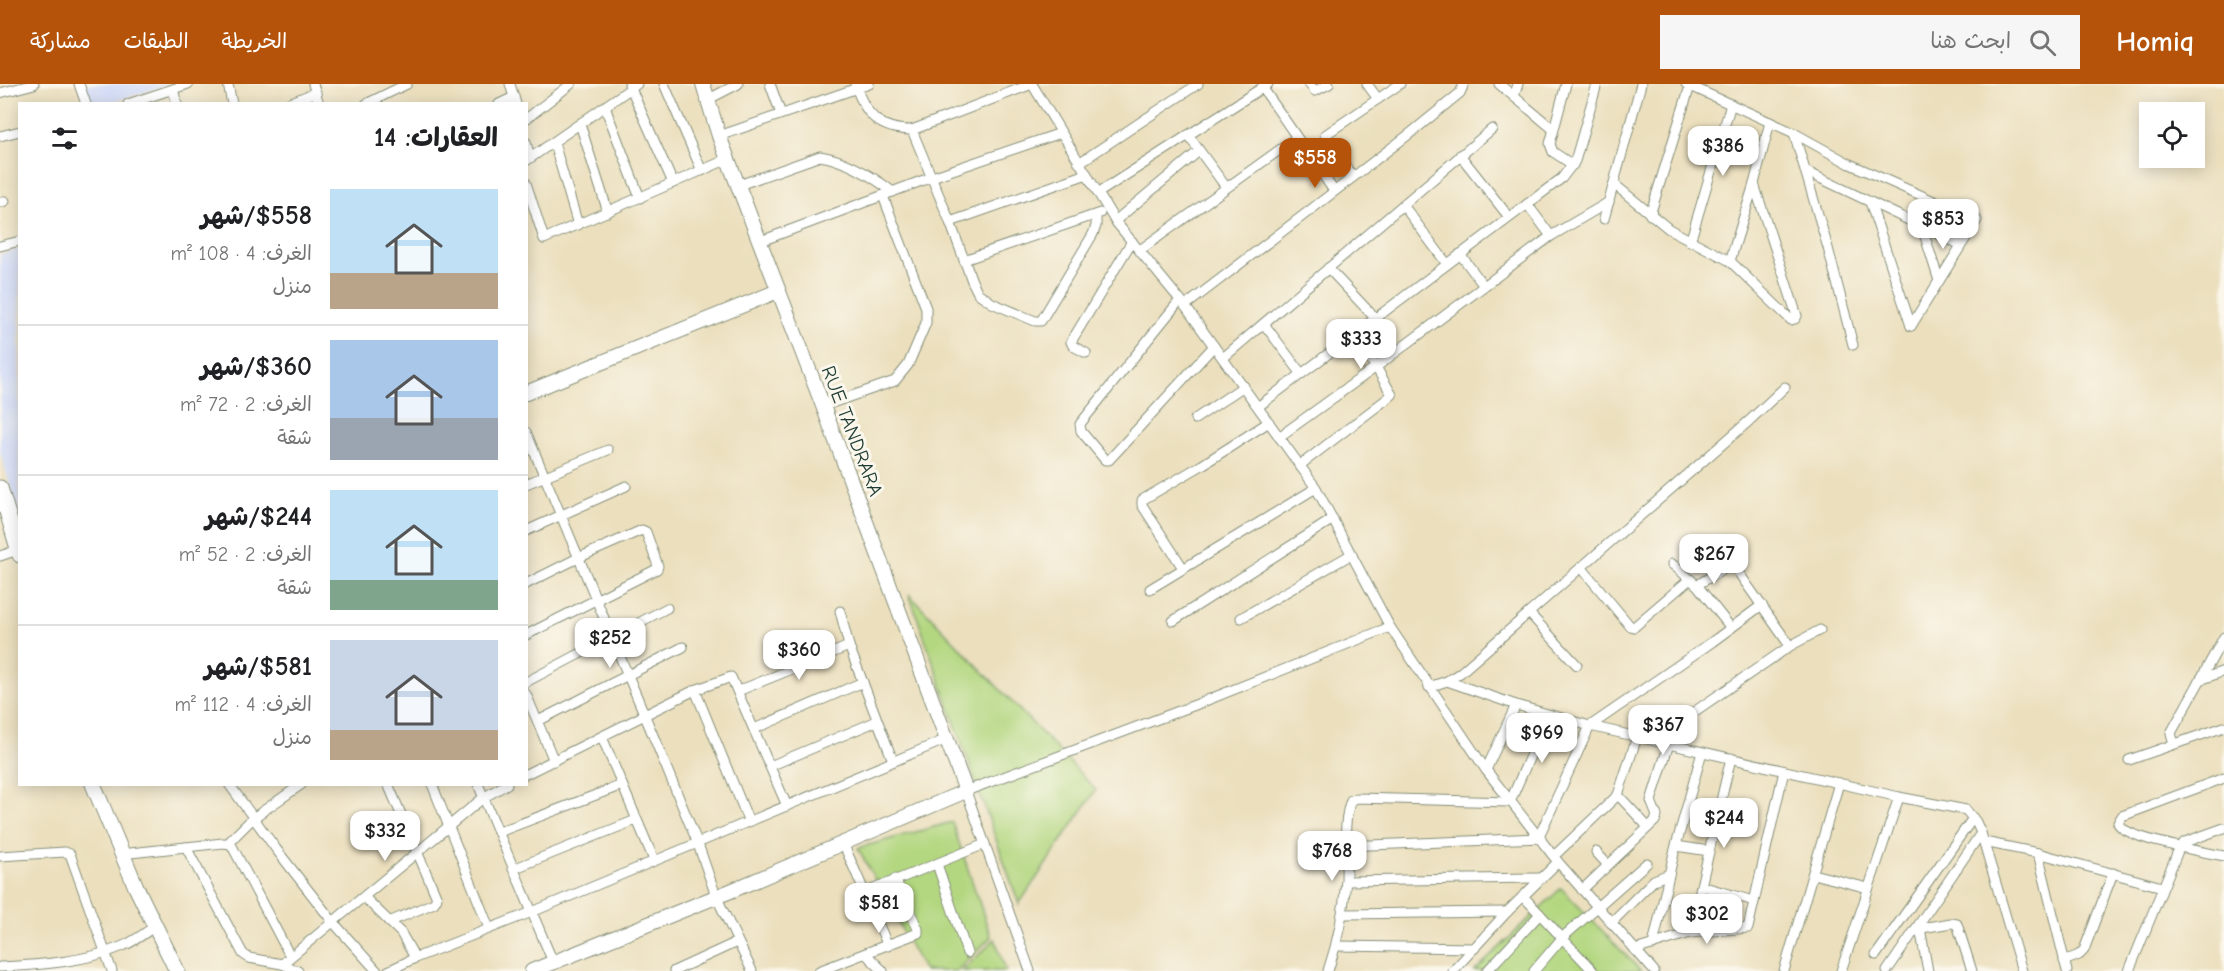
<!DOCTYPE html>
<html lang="ar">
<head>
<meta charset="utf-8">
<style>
	:root { --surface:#fff; --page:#f6f6f6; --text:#202124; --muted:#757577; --line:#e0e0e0; --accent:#b45309 }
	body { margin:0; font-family:"Comic Neue","Playpen Sans Arabic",sans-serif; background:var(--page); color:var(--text); direction:rtl; height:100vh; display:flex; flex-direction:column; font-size:22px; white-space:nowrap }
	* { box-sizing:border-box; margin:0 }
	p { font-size:20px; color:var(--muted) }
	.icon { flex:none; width:33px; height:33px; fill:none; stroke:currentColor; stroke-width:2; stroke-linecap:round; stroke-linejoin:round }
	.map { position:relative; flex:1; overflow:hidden; direction:ltr }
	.panel { position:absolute; left:18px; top:18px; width:510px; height:684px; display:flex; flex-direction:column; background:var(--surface); border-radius:0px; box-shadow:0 3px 15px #0003; direction:rtl }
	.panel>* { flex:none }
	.fabs { position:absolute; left:2139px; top:18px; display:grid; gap:12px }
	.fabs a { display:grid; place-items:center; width:66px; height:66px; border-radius:0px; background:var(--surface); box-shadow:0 3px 15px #0003; font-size:30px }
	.price { position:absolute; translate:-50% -51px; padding:0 14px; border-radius:12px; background:#fff; color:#222; font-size:20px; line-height:39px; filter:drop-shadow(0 2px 3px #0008) }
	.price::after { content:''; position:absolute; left:50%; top:36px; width:18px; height:14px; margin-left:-9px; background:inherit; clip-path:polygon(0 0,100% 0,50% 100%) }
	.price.selected { background:var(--accent); color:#fff }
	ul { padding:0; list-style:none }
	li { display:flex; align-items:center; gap:18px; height:150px; padding:0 30px }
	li+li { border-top:2px solid var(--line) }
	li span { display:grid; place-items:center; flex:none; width:168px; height:120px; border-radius:0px; color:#555 }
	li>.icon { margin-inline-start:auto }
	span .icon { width:72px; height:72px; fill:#fffc; stroke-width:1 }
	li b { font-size:26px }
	h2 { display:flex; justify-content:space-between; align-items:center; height:72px; padding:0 30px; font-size:26px }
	header { display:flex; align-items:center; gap:36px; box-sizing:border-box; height:84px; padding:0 30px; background:var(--accent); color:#fff }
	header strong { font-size:28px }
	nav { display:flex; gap:33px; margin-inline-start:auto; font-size:21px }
	.search { width:420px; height:54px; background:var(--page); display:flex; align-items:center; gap:15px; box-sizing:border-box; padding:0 21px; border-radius:0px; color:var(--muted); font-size:22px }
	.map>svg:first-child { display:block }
	.built { fill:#cfdafa }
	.green { fill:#b3d780; stroke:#698a5a; stroke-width:1.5 }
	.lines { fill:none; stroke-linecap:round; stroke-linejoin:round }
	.street-casing { stroke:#858e78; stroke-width:11 }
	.secondary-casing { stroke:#858e78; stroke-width:16 }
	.primary-casing { stroke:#858e78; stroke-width:17 }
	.street { stroke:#fff; stroke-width:9 }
	.secondary { stroke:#fff; stroke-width:14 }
	.primary { stroke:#fff; stroke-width:15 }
	.labels { text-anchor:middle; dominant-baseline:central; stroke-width:6; stroke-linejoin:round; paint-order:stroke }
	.street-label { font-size:20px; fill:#1f3d34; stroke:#fbf7ec }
</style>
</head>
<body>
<header>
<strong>Homiq</strong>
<div class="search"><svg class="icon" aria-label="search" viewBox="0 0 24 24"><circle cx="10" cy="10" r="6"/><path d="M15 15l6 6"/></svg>ابحث هنا</div>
<nav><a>الخريطة</a><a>الطبقات</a><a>مشاركة</a></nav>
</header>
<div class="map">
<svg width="2224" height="887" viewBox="0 0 2224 887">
	<rect width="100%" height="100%" fill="#fbf7ec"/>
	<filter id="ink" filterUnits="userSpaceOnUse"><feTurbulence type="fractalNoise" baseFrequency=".0167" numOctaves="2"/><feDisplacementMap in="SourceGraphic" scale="12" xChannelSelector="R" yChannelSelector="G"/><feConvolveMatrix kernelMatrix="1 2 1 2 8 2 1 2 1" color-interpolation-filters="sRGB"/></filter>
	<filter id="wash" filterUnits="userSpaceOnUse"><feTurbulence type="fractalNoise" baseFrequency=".008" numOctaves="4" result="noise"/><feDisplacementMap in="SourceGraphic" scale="24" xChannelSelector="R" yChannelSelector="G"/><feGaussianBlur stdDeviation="1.35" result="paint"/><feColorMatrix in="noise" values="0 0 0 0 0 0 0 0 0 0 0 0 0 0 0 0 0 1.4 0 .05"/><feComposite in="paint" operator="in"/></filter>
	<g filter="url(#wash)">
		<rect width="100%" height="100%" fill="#ebdfbd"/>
		<!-- built -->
		<g class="built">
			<polygon points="84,0 172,0 106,20 90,19"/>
			<polygon points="19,165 20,165 19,432 0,367 0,170"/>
		</g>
		<!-- green -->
		<g class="green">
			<polygon points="909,510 1096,706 1019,820"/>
			<polygon points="952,738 991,853 957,887 924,887 858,764"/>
			<polygon points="1561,804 1641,887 1475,887"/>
			<polygon points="995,855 1006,887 962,887"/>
		</g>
	</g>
	<g filter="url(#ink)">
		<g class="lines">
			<!-- street casing -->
			<g class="street-casing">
				<g id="street">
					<polyline points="79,0 86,20"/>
					<polyline points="228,0 232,20"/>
					<polyline points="313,0 319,20"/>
					<polyline points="510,0 516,20"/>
					<polyline points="629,0 673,99"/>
					<polyline points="664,0 702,87"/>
					<polyline points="770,0 781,30"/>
					<path d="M855,0C865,30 878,46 912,46L950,138L972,197L978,209L992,219L1035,237H1041L1093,150L1096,142V132"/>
					<polyline points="1032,0 1115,137 1185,222 1316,404 1390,543 1486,686 1558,778 1654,887"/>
					<polyline points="1309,0 1315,7 1329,0"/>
					<polyline points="1367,0 1378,15"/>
					<polyline points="1499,0 1553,45"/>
					<polyline points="1566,0 1550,60 1553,68 1573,81"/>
					<polyline points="1686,0 1794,49 1850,80 1977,136 1911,242"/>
					<polyline points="1262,3 1334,107"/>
					<polyline points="173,5 177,20"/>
					<polyline points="0,9 34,0"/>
					<polyline points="1514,13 1518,0"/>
					<polyline points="709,15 738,0"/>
					<polyline points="128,20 188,0"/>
					<polyline points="287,20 316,8"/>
					<polyline points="366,20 407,0"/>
					<polyline points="499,20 514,13"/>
					<polyline points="605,23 640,114"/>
					<polyline points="526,35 571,0"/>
					<polyline points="580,40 608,128"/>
					<polyline points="912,46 1032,0"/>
					<polyline points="1794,49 1828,164 1853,261"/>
					<polyline points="1188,51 1226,103"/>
					<polyline points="0,52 20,47"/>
					<polyline points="719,52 869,0"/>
					<polyline points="526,58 530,74"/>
					<polyline points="554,59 578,141"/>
					<polyline points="1460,71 1509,133"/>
					<polyline points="526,77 637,0"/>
					<polyline points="1079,79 1198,0"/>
					<polyline points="1805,87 1961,161"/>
					<polyline points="1353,93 1325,51 1400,0"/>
					<polyline points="526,99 544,155 728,75"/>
					<polyline points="1614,100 1669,145 1730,177 1791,236 1795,235 1797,232 1754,100"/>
					<path d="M739,101L820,72C846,76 872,92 893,108"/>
					<polyline points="1098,109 1268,0"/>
					<polyline points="0,118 5,117"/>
					<polyline points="1870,118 1911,242"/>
					<polyline points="1527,120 1551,152"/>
					<polyline points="1403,121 1447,180"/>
					<polyline points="1650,131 1690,2"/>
					<polyline points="1604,135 1641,0"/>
					<polyline points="1115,137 1199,67"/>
					<polyline points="950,138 1087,90"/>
					<polyline points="1922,143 1939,197"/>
					<polyline points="761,157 932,93 1061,49"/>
					<polyline points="1690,158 1731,20"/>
					<polyline points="0,162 20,157"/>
					<polyline points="1140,166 1296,54"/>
					<polyline points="1460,170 1484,202"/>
					<polyline points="964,176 1100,129"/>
					<polyline points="1730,177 1754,100 1770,38"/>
					<polyline points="1328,184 1375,234"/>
					<polyline points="1180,216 1080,340 1081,347 1105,376 1109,376 1214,262"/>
					<polyline points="1185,222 1412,48 1460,9 1464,0"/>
					<polyline points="1264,240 1301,289"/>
					<polyline points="1086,269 1073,262 1071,258 1132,157"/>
					<polyline points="1223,274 1492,45"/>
					<polyline points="823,322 895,297 908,281 926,239 926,224 883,112"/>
					<polyline points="1259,322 1562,94 1575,77 1597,0"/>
					<polyline points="1195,335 1244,302"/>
					<polyline points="526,348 645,632 698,760 716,812 752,887"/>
					<polyline points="1279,353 1376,283 1551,152 1609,118"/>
					<polyline points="1299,382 1392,311 1376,283 1353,251"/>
					<polyline points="526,400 608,366"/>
					<polyline points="526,447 626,402"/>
					<polyline points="0,472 18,466"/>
					<polyline points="1672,480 1697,501 1731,544"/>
					<polyline points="1581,483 1630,542 1634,543 1690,495"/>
					<polyline points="1183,484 1142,421 1142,416 1202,381 1269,338"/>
					<polyline points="526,500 578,474 642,446 646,448 658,482 657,485 526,551"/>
					<polyline points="1697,501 1727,483 1736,485 1790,562"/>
					<polyline points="1150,505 1316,404"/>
					<polyline points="840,527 849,562 893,677"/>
					<polyline points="1529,529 1577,581"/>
					<polyline points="1241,534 1352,470"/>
					<polyline points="1173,537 1333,435"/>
					<polyline points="2200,596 2224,587"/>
					<polyline points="1447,597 1460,589 1749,337 1785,303"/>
					<polyline points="526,598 667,524"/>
					<polyline points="1429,603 1447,597 1516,621 1590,642 1899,713 1966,726 1976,738 1981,749 2022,887"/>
					<polyline points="695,606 749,738"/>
					<polyline points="738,607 849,562"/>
					<polyline points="526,610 554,677"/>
					<polyline points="538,637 683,563"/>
					<polyline points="754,645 863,598"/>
					<polyline points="602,653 654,776"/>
					<polyline points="1653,656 1790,562 1820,546"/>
					<polyline points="2174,660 2171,649 2224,553"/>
					<polyline points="2129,676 2224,643"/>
					<polyline points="770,682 877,637"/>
					<polyline points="1486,686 1516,621"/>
					<polyline points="526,690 695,606 731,593 787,722"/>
					<path d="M2224,694L2122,732L2118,739C2124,755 2205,768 2224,772"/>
					<polyline points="229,700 276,765 333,838 377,887"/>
					<polyline points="388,700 437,814 434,819 389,838"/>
					<polyline points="432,700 489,844"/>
					<polyline points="478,700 553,878"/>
					<polyline points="1618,711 1648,743"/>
					<polyline points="499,748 622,701"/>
					<polyline points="1539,752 1590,642 1712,558 1762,521"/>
					<polyline points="1984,758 2038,769 2162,803"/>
					<polyline points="228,759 253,734 302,700"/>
					<polyline points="843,759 888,862"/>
					<polyline points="1347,762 1541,754"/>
					<polyline points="1676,762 1709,767"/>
					<polyline points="186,763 243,870 249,874 282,880 298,887"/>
					<polyline points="1596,768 1608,781"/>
					<polyline points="2038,769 2067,887"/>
					<polyline points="121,770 223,759 231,760 290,872"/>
					<polyline points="0,772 65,768 70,770 112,887"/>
					<polyline points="1554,772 1618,711 1637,653"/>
					<polyline points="937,780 967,869"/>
					<polyline points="513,785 636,736"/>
					<polyline points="1813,790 1868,804"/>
					<polyline points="1346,797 1540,794"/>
					<polyline points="1701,802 1754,817"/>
					<polyline points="1582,806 1655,737 1657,732 1651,717 1669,660"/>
					<polyline points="864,809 985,760"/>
					<polyline points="1523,812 1593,887"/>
					<polyline points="364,813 401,849 415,874"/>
					<polyline points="1343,830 1507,828"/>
					<polyline points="1611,839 1654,796 1669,790"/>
					<polyline points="1920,844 1928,887"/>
					<polyline points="1916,845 1951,839 1957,840 1972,887"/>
					<polyline points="1690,849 1731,674"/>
					<polyline points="1653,861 1674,769 1702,668"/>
					<polyline points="1336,862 1475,864"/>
					<polyline points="1635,866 1690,849 1748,844 1784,687"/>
					<polyline points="866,870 883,887"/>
					<polyline points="1876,871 1973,734"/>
					<polyline points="2064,877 2079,871 2084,866 2113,789"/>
					<polyline points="282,880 483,714 507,700"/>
					<path d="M0,883C41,881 85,878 123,862C135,857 145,849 155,842"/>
					<polyline points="388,887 415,874 532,828 947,655"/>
					<polyline points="674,887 737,858"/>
					<polyline points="819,887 918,849 918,845 895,795"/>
					<polyline points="1030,887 966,707 1195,621 1390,543"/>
					<path d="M1328,887C1338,857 1344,827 1346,795C1347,770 1342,739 1351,716L1356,714L1510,718L1548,631"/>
					<polyline points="1453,887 1507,828 1558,778"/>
					<polyline points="1487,887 1540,830"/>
					<polyline points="1534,887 1563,853 1647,779"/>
					<polyline points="1784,887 1839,699"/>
					<polyline points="1841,887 1899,713"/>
					<polyline points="1887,887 1981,749"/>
					<polyline points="2129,887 2180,762 2185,758 2224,744"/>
				</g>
			</g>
			<!-- secondary casing -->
			<g class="secondary-casing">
				<g id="secondary">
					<polyline points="526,309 778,207"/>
					<polyline points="532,887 733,806 966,707 823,322 719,52 703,0"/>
				</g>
			</g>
			<!-- primary casing -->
			<g class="primary-casing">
				<g id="primary">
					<polyline points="0,404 20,471"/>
					<polyline points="93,700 136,803 177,887"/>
				</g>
			</g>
			<!-- street -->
			<use href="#street" class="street"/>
			<!-- secondary -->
			<use href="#secondary" class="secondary"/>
			<!-- primary -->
			<use href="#primary" class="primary"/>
		</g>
	</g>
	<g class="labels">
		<!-- street labels -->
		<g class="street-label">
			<text transform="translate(852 347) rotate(69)">RUE TANDRARA</text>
		</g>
	</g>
</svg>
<div class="fabs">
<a><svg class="icon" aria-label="locate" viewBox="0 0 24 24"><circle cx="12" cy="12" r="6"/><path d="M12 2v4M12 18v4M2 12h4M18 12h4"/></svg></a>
</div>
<b class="price" style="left:1723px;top:93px">$386</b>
<b class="price selected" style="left:1315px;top:105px">$558</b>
<b class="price" style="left:1943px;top:166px">$853</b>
<b class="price" style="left:1361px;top:286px">$333</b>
<b class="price" style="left:1714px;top:501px">$267</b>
<b class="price" style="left:610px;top:585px">$252</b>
<b class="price" style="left:799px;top:597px">$360</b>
<b class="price" style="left:1663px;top:672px">$367</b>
<b class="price" style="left:1542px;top:680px">$969</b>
<b class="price" style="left:1724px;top:765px">$244</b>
<b class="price" style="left:385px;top:778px">$332</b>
<b class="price" style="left:1332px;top:798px">$768</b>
<b class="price" style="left:879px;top:850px">$581</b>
<b class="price" style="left:1707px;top:861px">$302</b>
<section class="panel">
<h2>العقارات: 14<svg class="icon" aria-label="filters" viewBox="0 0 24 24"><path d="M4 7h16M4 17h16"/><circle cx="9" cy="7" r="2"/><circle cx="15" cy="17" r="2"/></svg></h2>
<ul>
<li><span style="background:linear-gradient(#bfe0f5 70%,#b9a48a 0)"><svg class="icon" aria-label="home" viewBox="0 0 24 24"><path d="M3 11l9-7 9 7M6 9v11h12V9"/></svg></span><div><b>$558/شهر</b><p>الغرف: 4 · 108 m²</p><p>منزل</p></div></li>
<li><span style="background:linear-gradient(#a9c7e8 65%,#9aa5b1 0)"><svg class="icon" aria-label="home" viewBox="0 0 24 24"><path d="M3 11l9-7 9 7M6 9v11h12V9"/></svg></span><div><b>$360/شهر</b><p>الغرف: 2 · 72 m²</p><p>شقة</p></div></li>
<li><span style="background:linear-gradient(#bfe0f5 75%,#7fa58c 0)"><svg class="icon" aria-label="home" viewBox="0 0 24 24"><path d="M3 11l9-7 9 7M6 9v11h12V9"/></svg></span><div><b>$244/شهر</b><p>الغرف: 2 · 52 m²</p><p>شقة</p></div></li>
<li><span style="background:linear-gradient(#c9d6e8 75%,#b9a48a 0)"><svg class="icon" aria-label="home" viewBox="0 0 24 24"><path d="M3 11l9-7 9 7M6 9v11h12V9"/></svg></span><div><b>$581/شهر</b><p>الغرف: 4 · 112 m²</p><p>منزل</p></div></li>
</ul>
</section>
</div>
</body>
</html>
